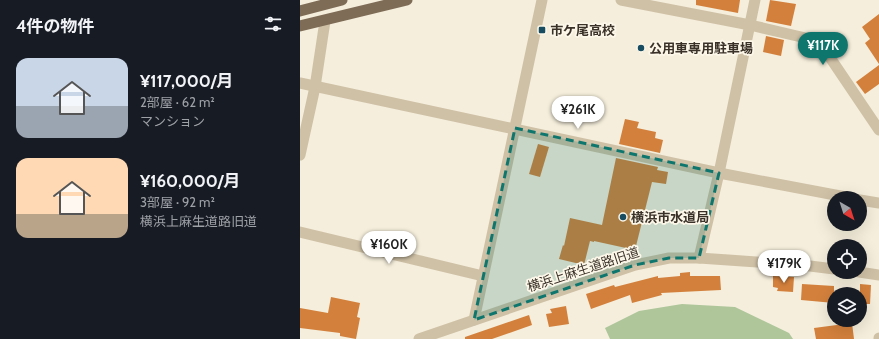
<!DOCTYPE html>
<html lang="ja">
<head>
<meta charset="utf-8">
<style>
	:root { --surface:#171b24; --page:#20242c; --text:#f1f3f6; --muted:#9ea1a6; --accent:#0f766e }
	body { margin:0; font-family:Cabin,"Noto Sans JP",sans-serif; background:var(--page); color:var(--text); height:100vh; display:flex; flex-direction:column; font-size:15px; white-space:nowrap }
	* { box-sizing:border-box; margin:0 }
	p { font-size:13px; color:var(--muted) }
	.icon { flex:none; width:22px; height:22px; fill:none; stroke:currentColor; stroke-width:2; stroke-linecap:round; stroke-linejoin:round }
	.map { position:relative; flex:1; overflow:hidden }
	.details { display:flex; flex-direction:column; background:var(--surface); width:300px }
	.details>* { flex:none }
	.needle { width:26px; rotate:141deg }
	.fabs { position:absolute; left:527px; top:191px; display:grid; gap:8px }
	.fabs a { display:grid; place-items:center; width:40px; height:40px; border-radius:50%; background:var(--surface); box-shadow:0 4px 16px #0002; font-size:20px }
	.price { position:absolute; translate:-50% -34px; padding:0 9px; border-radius:14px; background:#fff; color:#222; font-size:13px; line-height:26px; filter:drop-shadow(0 1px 2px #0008) }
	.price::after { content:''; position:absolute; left:50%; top:24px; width:12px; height:9px; margin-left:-6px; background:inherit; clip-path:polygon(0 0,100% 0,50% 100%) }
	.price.active { background:var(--accent); color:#fff }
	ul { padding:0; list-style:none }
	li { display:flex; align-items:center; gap:12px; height:100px; padding:0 16px }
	li span { display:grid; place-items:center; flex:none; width:112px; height:80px; border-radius:12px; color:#555 }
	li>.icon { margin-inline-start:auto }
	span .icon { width:48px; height:48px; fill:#fffc; stroke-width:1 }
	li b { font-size:17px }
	h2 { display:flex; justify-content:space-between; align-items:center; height:48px; padding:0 16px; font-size:17px }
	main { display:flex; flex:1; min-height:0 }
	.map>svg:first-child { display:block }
	.green { fill:#aec69a }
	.building { fill:#d3803c }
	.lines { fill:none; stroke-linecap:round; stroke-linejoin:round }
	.minor { stroke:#cfc1a6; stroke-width:11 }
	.tertiary { stroke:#cfc1a6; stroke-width:11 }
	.primary { stroke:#7e6c57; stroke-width:11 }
	.marked { fill:#0f766e; fill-opacity:0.2; stroke:#0f766e; stroke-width:3; stroke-dasharray:8 5; stroke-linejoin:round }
	.poi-dot { fill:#184d61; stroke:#fcf7e9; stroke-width:1.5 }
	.labels { text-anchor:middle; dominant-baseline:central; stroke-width:3.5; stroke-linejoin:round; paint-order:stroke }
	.poi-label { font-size:13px; font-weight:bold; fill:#3a3128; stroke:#fcf7e9; text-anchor:start }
	.street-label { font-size:13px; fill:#3a3128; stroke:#fcf7e9 }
</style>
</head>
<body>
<main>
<section class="details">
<h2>4件の物件<svg class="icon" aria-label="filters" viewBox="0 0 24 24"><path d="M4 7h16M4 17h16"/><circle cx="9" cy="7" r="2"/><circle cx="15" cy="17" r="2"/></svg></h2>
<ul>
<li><span style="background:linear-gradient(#c9d6e8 60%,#9aa5b1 0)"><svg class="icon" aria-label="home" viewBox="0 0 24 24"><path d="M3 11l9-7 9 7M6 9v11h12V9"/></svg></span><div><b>¥117,000/月</b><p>2部屋 · 62 m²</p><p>マンション</p></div></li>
<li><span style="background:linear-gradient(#ffd9b3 70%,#b9a48a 0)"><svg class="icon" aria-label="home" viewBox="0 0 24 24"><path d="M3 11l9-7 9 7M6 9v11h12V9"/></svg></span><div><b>¥160,000/月</b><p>3部屋 · 92 m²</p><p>横浜上麻生道路旧道</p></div></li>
</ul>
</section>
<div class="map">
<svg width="579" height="339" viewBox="0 0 579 339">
	<rect width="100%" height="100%" fill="#f5eedc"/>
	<!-- green -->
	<polygon class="green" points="382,304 435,307 489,333 493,339 310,339 305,328 339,311"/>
	<!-- building -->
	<g class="building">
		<polygon points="396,0 440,0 438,13 396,5"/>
		<polygon points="470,0 496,4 491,26 466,21"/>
		<polygon points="579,14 579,64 565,43 570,39 562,27"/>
		<polygon points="466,36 484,40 481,56 463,52"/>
		<polygon points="579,65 579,84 565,94 556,82"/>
		<polygon points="325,119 339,122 337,128 356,132 355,138 363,140 360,153 319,144"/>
		<polygon points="238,144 249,147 240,177 229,174"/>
		<polygon points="316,158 358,167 357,170 368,172 366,184 352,182 335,250 294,241 294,242 290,241 284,265 259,259 263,245 264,246 270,218 302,225"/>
		<polygon points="390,272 390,276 420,276 421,290 361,293 362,295 332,303 330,295 291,309 286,294 314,285 315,287 358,276 358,278 380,276 380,273"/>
		<polygon points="473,276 494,277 493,292 477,291 478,288 473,287"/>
		<polygon points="502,284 534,286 534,303 501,300"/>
		<polygon points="560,284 571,285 570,304 560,304"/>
		<polygon points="31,297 60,303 57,317 60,318 56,339 40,336 40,333 0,328 0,308 28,313"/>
		<polygon points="266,306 269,324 249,327 246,314 252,313 250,309"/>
		<polygon points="229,315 232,325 192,339 165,339 165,337"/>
		<polygon points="552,323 554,339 516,339 514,328"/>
	</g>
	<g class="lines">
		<!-- minor -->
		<g class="minor">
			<polyline points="321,0 450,25 510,39 519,45 527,53 579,130"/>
			<polyline points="0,83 419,173 551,198"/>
			<polyline points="0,155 15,87 25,21"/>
			<polyline points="560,200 579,203"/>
			<polyline points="0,232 183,276"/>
			<polyline points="399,258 419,173 455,0"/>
			<polyline points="174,320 242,0"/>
			<polyline points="579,339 579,338"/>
		</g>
		<!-- tertiary -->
		<g class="tertiary">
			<polyline points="559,272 579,275"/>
			<polyline points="119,339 335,265 369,258 399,258 502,265 534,269"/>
		</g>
		<!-- primary -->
		<g class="primary">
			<polyline points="0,11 42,0"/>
			<polyline points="0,26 107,0"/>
		</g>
	</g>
	<!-- marked area -->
	<path class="marked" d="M215,128L419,173L399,258H369L335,265L174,320Z"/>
	<!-- markers -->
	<g class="poi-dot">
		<rect x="238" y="26" width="8" height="8" rx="2"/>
		<circle cx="341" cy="48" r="4"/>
		<circle cx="323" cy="217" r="4"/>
	</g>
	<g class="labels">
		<!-- poi labels -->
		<g class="poi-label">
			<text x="250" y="30">市ケ尾高校</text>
			<text x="349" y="48">公用車専用駐車場</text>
			<text x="331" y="217">横浜市水道局</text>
		</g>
		<!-- street labels -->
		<g class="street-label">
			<text transform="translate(283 269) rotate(-18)">横浜上麻生道路旧道</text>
		</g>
	</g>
</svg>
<div class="fabs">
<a><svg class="needle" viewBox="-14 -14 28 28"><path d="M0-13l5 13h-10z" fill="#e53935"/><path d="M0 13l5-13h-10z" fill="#9ea1a6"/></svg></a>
<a><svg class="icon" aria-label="locate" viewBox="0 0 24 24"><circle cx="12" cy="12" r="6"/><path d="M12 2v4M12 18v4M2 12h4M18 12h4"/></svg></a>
<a><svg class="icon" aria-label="layers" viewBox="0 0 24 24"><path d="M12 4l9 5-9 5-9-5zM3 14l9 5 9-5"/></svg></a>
</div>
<b class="price active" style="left:523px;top:66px">¥117K</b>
<b class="price" style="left:278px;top:130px">¥261K</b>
<b class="price" style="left:89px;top:265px">¥160K</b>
<b class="price" style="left:484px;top:284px">¥179K</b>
</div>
</main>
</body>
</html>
